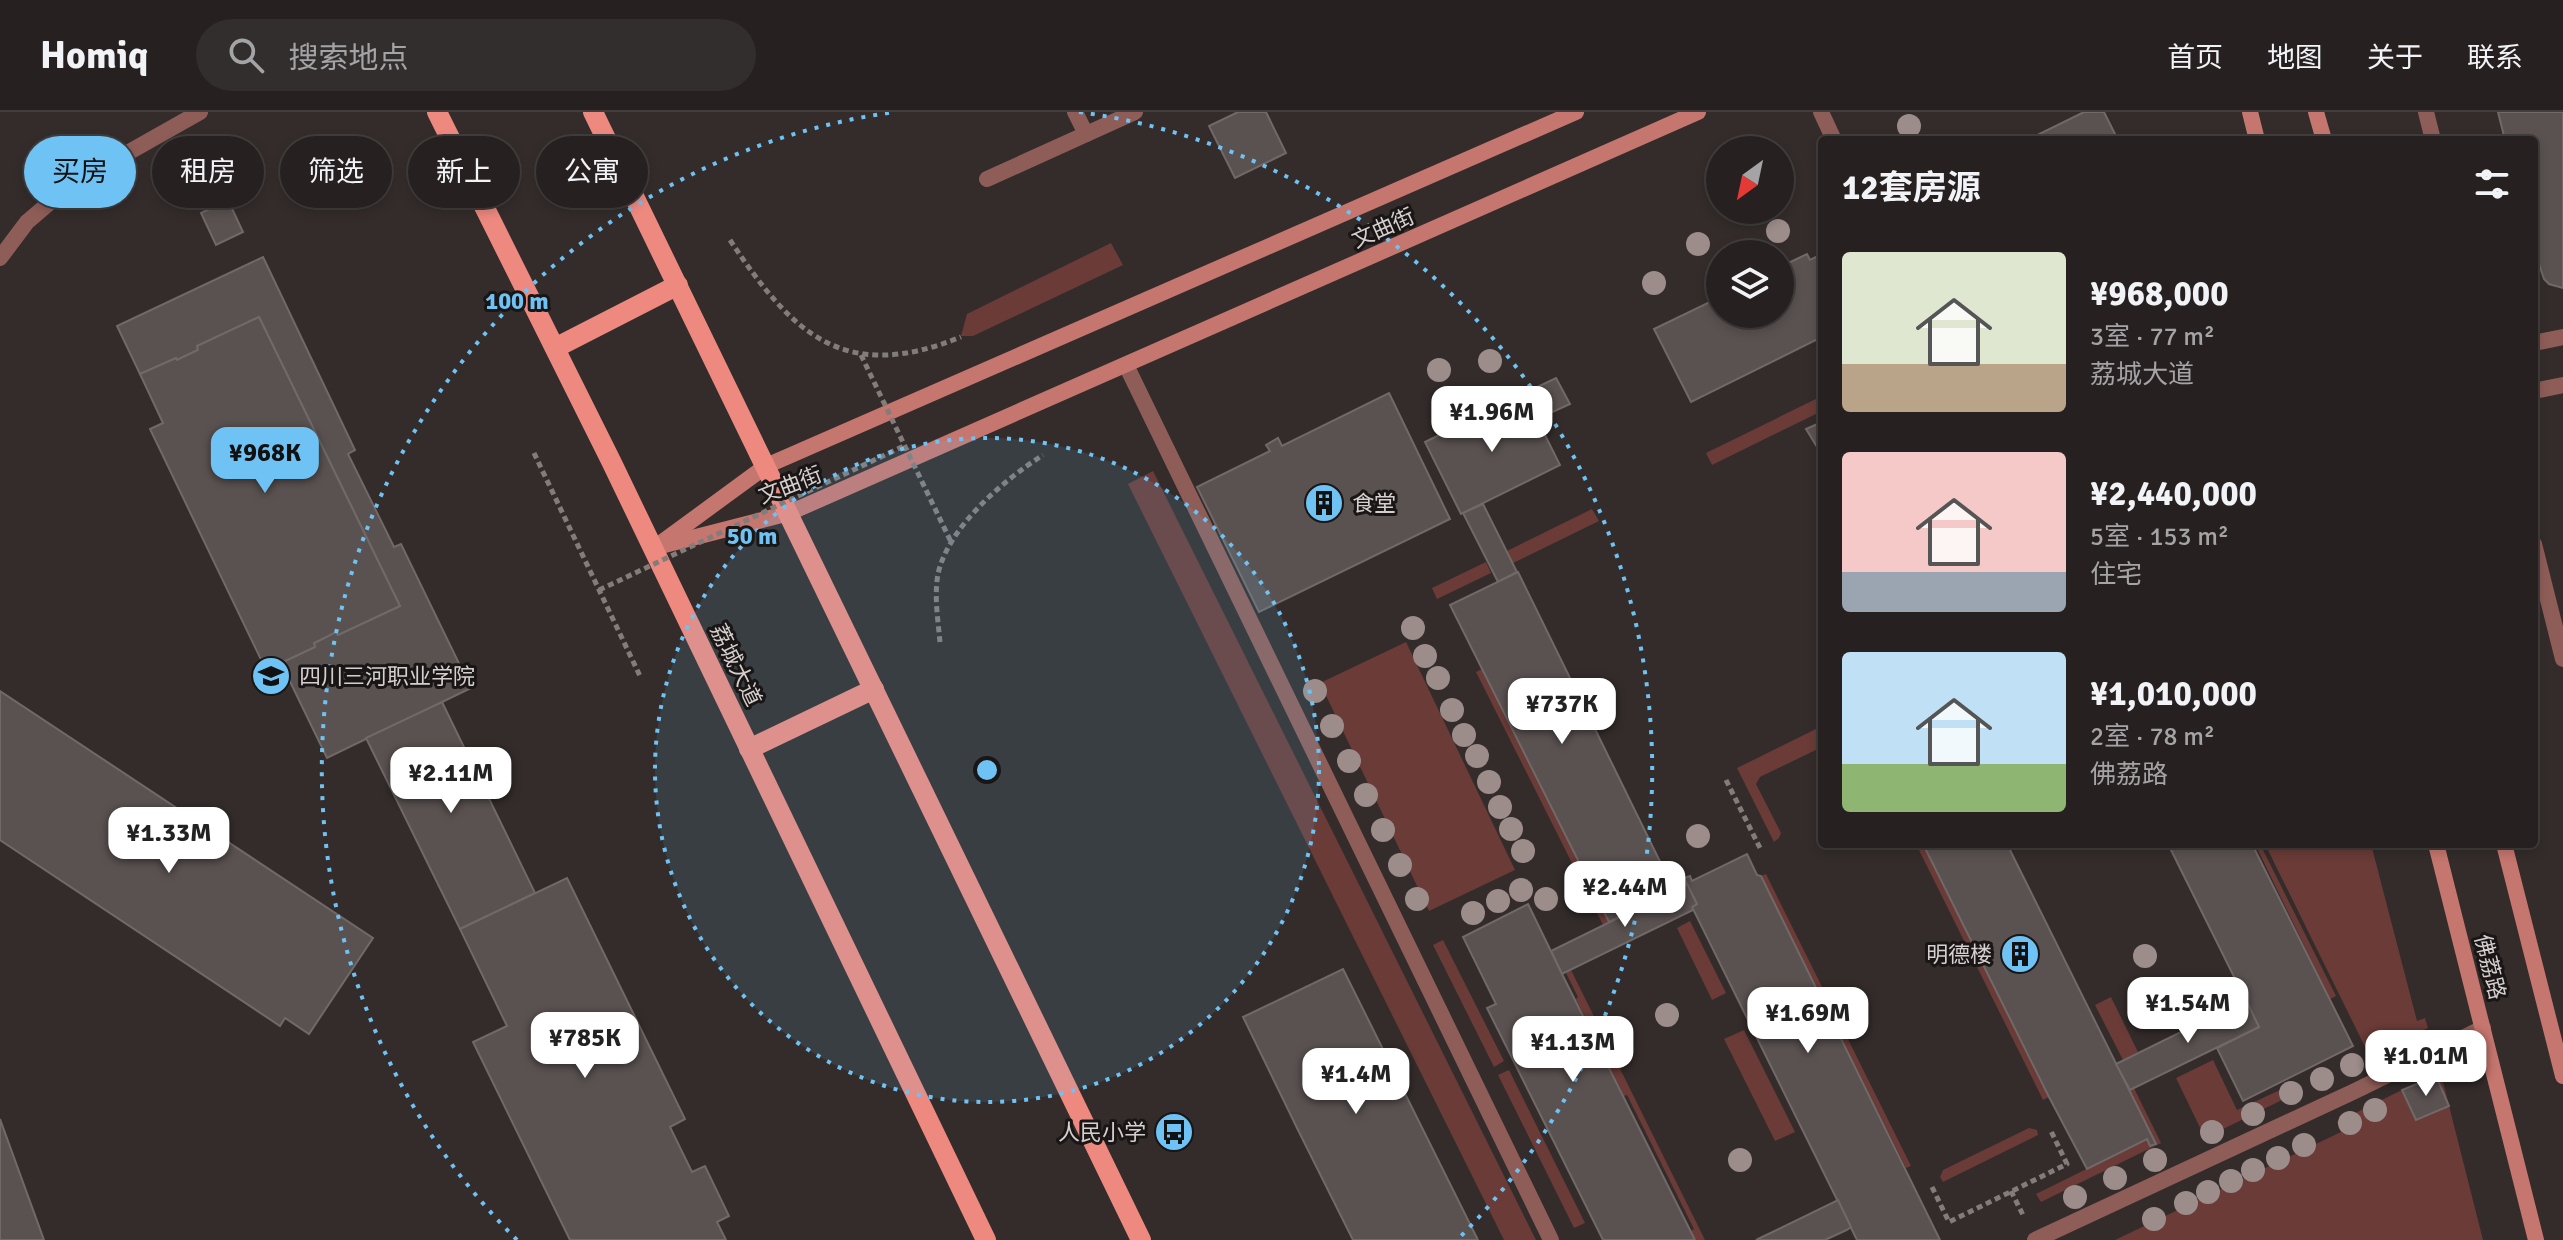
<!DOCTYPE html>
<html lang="zh">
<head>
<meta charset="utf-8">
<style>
	:root { --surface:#262120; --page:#322e2d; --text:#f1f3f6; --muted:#a4a3a5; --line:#423e3e; --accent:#6fc2f4 }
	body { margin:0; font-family:Signika,"Noto Sans SC",sans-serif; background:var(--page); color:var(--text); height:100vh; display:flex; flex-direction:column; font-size:30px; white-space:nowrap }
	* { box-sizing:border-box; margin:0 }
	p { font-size:26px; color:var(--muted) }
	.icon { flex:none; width:44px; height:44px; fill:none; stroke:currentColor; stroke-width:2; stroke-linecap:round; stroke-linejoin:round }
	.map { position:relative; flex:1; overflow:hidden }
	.sheet { position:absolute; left:1818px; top:24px; width:720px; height:712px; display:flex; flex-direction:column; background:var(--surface); border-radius:8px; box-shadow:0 4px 12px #0003,0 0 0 2px var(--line) }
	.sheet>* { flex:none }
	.hud { position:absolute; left:24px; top:24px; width:760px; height:72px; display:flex; gap:16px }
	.needle { width:52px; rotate:213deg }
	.controls { position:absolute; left:1706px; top:24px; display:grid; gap:16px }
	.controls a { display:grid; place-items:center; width:88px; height:88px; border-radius:50%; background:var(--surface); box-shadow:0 4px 12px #0003,0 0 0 2px var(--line); font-size:40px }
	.price { position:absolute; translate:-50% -68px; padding:0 18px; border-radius:16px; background:#fff; color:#222; font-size:26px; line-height:52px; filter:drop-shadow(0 2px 4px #0008) }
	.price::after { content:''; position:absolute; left:50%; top:48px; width:24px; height:18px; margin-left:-12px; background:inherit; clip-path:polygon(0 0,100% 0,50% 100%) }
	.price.selected { background:var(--accent); color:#111 }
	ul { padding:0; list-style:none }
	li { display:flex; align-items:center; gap:24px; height:200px; padding:0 24px }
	li span { display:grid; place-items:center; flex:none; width:224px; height:160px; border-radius:8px; color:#555 }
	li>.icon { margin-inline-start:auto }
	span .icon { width:96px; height:96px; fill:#fffc; stroke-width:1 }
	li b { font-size:34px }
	h2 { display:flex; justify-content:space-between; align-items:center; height:96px; padding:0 24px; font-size:34px }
	.chip { padding:0 28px; border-radius:36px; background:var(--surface); box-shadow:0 4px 12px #0003,0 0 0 2px var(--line); font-size:28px; line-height:72px }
	.chip.selected { background:var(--accent); color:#111 }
	header { display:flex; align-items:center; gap:48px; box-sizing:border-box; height:112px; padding:0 40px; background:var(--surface); border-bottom:2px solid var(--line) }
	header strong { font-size:38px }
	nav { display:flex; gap:44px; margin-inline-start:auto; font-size:28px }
	.search { width:560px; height:72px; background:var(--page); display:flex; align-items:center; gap:20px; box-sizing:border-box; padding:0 28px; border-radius:44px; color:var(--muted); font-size:30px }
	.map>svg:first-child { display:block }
	.green { fill:#6a3b37 }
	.building { fill:#5a5251; stroke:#716968; stroke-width:2 }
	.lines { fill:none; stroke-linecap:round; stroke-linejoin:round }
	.path { stroke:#827c7b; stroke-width:5; stroke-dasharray:6 4; stroke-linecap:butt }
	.lane { stroke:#8f5d58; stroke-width:16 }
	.secondary { stroke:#c5766e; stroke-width:16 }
	.primary { stroke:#ee897f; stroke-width:20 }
	.path-bridge { stroke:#827c7b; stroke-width:5; stroke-dasharray:6 4; stroke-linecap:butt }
	.tree { fill:#9c8d8b }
	.ring { fill:none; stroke:#6fc2f4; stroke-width:4; stroke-dasharray:4 8 }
	.labels { text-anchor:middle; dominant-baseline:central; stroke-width:6; stroke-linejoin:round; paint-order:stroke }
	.street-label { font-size:22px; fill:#d5d0cf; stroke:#191615 }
	.poi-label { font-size:22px; fill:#d5d0cf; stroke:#191615; text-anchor:start }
	.centre { fill:#6fc2f4; stroke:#191615; stroke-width:4 }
	.ring-label { font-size:24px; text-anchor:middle; font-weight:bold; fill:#6fc2f4; stroke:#191615; stroke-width:6; stroke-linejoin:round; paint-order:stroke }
</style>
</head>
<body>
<header>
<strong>Homiq</strong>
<div class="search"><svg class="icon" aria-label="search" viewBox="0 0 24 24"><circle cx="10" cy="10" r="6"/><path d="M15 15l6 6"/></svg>搜索地点</div>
<nav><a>首页</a><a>地图</a><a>关于</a><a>联系</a></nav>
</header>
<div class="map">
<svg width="2563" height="1128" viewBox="0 0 2563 1128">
	<rect width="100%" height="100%" fill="#332c2b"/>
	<!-- green -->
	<g class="green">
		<polygon points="1111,131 1123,153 973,224 961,224 967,202"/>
		<polygon points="1822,284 1822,299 1712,353 1706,341"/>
		<polygon points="1153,359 1536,1128 1504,1128 1128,372"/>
		<polygon points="1592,397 1599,409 1513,451 1507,439"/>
		<polygon points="1486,450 1491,461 1437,487 1432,476"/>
		<polygon points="1406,530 1515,758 1429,799 1320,571"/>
		<polygon points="1482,557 1606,802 1609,810 1603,813 1476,560"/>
		<polygon points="1822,614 1822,635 1760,665 1756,672 1781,721 1779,726 1774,730 1737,656"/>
		<polygon points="1916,732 1923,732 2049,985 2043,988"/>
		<polygon points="2255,732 2260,732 2336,884 2330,887"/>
		<polygon points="2265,732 2371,732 2417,909 2425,906 2428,916 2370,945"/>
		<polygon points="1766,762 1911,1054 1906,1056 1761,764"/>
		<polygon points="1690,809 1726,881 1712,888 1677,816"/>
		<polygon points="1443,828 1504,949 1494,955 1433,833"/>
		<polygon points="1571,858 1705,1128 1695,1128 1691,1119 1694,1117 1627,983 1624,984 1576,887 1578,885 1566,861"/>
		<polygon points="2111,885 2138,940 2123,948 2095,893"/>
		<polygon points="1744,918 1795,1020 1775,1029 1724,927"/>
		<polygon points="2213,948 2237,998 2293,972 2298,980 2205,1026 2176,966"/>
		<polygon points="1509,958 1585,1111 1574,1116 1498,963"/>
		<polygon points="2441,962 2483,1128 2115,1128 2341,1020 2337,1010 2402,978 2416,1008 2448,994 2436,964"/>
		<polygon points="2134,976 2161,1031 2041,1090 2036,1082 2147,1027 2150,1034 2156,1032 2130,978"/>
		<polygon points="2029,1016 2037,1018 2038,1023 1943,1070 1940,1065 1943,1058"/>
	</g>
	<!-- building -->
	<g class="building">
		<polygon points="1238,0 1266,0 1286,41 1235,66 1209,14"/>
		<polygon points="2084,0 2104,0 2118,28 2027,28"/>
		<polygon points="2498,0 2563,0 2563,176 2549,172 2544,167 2534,137 2534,28 2505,28"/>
		<polygon points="228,88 243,120 216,133 201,101"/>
		<polygon points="1807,142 1810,148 1822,142 1822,225 1691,290 1654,217 1720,185 1720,202 1780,202 1780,155"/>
		<polygon points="263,145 355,338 348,342 394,435 401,432 471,576 327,646 281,551 315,535 314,531 336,520 338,523 400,494 259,205 197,234 198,238 177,248 176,246 140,262 117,214"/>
		<polygon points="259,205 400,494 338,523 336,520 314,531 315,535 266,558 150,317 163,311 140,262 176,246 177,248 198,238 197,234"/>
		<polygon points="1556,266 1570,292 1546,303 1533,277"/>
		<polygon points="1389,281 1450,407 1259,500 1197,375 1270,339 1266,333 1278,326 1282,334"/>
		<polygon points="1524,281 1560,353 1461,402 1425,330"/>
		<polygon points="1822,310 1822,343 1806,317"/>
		<polygon points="1483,392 1517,460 1498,470 1463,401"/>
		<polygon points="1518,460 1674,778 1609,810 1450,493"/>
		<polygon points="0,579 373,826 309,922 285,906 280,914 0,728"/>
		<polygon points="442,590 535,781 460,817 366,626"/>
		<polygon points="1923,732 2007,732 2156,1032 2150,1034 2147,1027 2087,1057 2049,985"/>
		<polygon points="2168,732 2252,732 2353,934 2243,989 2217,936 2259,915"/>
		<polygon points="1747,742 1757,763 1761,764 1940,1128 1857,1128 1692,795 1697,792 1684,766 1690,764 1692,769"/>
		<polygon points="567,766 685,1007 670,1015 692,1060 705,1054 729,1104 717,1110 726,1128 570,1128 473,930 507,914 460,817"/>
		<polygon points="1687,772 1697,792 1692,795 1693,798 1562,862 1551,839"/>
		<polygon points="1528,792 1562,862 1695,1128 1603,1128 1487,896 1496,892 1463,825"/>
		<polygon points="1343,857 1478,1128 1353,1128 1298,1018 1243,905"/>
		<polygon points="2246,888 2259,915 2130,978 2116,952"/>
		<polygon points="2436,964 2449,994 2416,1008 2402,978"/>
		<polygon points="0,1007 44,1128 0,1128"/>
		<polygon points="1838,1088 1851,1115 1847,1118 1825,1128 1756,1128"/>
	</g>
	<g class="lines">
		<!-- path -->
		<g class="path">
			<path d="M730,128C793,223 844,272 961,225"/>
			<polyline points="534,341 640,564"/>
			<path d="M940,530C938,508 934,484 938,462C948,415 1004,368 1043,343"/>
			<polyline points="1726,668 1760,736"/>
			<polyline points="1932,1075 1949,1110 2067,1052 2050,1017"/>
			<polyline points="2011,1079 2023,1103"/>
		</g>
		<!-- lane -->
		<g class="lane">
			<polyline points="1075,0 1086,22"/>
			<polyline points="1821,0 1834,28"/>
			<polyline points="2426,0 2433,28"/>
			<polyline points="987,67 1135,0"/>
			<polyline points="0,146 27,110 69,74 200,0"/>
			<polyline points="2534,231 2563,225"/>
			<polyline points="1126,253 1551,1128"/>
			<polyline points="2534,279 2563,273"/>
			<polyline points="2534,432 2563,547"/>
			<polyline points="2035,1128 2355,979 2483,916"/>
		</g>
		<!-- secondary -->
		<g class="secondary">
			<polyline points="2250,0 2257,28"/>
			<polyline points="2316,0 2324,28"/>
			<polyline points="661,431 766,354 1576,0"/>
			<polyline points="653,436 789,401 1698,0"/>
			<polyline points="2436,732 2536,1128"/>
			<polyline points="2504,732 2563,964"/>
		</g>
		<!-- primary -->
		<g class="primary">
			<polyline points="437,0 611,349 986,1128"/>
			<polyline points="593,0 1141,1128"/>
			<polyline points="555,236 678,173"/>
			<polyline points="749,637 874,577"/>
		</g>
		<!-- path-bridge -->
		<g class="path-bridge">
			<polyline points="861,243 952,432"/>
			<polyline points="599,478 904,334"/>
		</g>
	</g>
	<!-- trees -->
	<g class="tree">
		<circle cx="1909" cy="14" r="12"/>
		<circle cx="1778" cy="119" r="12"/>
		<circle cx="1698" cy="132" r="12"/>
		<circle cx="1654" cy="171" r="12"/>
		<circle cx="1490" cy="249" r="12"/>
		<circle cx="1439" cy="258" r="12"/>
		<circle cx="1457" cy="286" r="12"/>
		<circle cx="1413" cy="516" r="12"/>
		<circle cx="1425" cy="544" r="12"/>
		<circle cx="1438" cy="566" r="12"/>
		<circle cx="1315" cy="579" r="12"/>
		<circle cx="1452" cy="598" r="12"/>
		<circle cx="1332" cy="614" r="12"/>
		<circle cx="1464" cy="623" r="12"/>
		<circle cx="1477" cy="644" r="12"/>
		<circle cx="1349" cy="649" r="12"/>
		<circle cx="1489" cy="670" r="12"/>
		<circle cx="1366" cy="683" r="12"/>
		<circle cx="1500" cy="695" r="12"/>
		<circle cx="1511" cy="717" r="12"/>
		<circle cx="1383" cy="718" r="12"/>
		<circle cx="1698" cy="724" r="12"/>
		<circle cx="1523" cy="739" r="12"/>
		<circle cx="1400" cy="753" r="12"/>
		<circle cx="1521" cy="778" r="12"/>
		<circle cx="1417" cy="787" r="12"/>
		<circle cx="1546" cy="787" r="12"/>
		<circle cx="1498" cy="789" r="12"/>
		<circle cx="1473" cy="801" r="12"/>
		<circle cx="2145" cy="844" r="12"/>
		<circle cx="1667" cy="903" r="12"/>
		<circle cx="2352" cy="953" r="12"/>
		<circle cx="2322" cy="967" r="12"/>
		<circle cx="2291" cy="981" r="12"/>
		<circle cx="2375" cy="998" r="12"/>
		<circle cx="2253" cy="1002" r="12"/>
		<circle cx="2350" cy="1011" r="12"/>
		<circle cx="2212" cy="1020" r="12"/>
		<circle cx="2304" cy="1033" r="12"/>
		<circle cx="2278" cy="1046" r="12"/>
		<circle cx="1740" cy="1048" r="12"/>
		<circle cx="2155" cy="1048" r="12"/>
		<circle cx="2253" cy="1058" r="12"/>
		<circle cx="2115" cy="1066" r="12"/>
		<circle cx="2231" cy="1069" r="12"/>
		<circle cx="2208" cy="1080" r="12"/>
		<circle cx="2075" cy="1085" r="12"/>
		<circle cx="2186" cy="1091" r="12"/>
		<circle cx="2154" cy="1107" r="12"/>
	</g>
	<!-- distance rings -->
	<circle cx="987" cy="658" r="332" fill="#6fc2f4" fill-opacity=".12"/>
	<g class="ring">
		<circle cx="987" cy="658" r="332"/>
		<path d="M517 1128A664 664 0 0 1 895 0M1079 0A664 664 0 0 1 1457 1128"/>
	</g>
	<!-- icons -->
	<defs>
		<g id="building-disc" transform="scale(2)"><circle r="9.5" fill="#6fc2f4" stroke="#191615"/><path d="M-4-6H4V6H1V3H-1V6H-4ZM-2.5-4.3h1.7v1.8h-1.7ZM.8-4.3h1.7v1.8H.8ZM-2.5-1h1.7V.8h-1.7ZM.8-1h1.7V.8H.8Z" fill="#111"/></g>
		<g id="university-disc" transform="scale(2)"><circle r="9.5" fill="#6fc2f4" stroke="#191615"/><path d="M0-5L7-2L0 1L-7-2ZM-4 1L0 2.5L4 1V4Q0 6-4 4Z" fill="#111"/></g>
		<g id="bus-disc" transform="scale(2)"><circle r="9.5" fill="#6fc2f4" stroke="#191615"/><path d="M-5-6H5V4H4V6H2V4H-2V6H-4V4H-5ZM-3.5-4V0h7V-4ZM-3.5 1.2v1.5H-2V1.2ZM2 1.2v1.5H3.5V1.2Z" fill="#111"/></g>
	</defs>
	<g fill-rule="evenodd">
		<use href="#building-disc" x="1324" y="391"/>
		<use href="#university-disc" x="271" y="564"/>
		<use href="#building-disc" x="2020" y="842"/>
		<use href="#bus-disc" x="1174" y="1020"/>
	</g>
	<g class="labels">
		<!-- street labels -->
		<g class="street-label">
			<text transform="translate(1383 116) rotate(-24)">文曲街</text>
			<text transform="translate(790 373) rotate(-21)">文曲街</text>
			<text transform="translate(736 553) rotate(64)">荔城大道</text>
			<text transform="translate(2490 855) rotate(76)">佛荔路</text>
		</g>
		<!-- poi labels -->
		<g class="poi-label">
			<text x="1352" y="391">食堂</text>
			<text x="299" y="564">四川三河职业学院</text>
			<text x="1992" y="842" text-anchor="end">明德楼</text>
			<text x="1146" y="1020" text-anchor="end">人民小学</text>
		</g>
	</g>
	<circle cx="987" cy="658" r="12" class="centre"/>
	<g class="ring-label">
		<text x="517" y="197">100 m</text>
		<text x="752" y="432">50 m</text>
	</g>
</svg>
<div class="controls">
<a><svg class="needle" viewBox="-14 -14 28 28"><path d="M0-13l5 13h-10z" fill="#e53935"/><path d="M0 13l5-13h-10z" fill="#a4a3a5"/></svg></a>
<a><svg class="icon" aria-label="layers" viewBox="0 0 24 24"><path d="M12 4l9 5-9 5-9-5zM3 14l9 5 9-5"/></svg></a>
</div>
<b class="price" style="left:1492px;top:342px">¥1.96M</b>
<b class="price selected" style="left:265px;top:383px">¥968K</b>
<b class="price" style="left:1562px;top:634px">¥737K</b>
<b class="price" style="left:451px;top:703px">¥2.11M</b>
<b class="price" style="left:169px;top:763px">¥1.33M</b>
<b class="price" style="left:1625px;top:817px">¥2.44M</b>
<b class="price" style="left:2188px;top:933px">¥1.54M</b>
<b class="price" style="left:1808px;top:943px">¥1.69M</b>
<b class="price" style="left:585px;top:968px">¥785K</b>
<b class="price" style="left:1573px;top:972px">¥1.13M</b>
<b class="price" style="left:2426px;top:986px">¥1.01M</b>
<b class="price" style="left:1356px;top:1004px">¥1.4M</b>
<div class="hud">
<a class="chip selected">买房</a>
<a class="chip">租房</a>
<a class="chip">筛选</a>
<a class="chip">新上</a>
<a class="chip">公寓</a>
</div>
<section class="sheet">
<h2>12套房源<svg class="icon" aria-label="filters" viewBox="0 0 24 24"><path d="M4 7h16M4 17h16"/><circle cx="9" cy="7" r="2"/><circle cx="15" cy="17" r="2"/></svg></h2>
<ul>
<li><span style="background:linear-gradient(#dfe7d0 70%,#b9a48a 0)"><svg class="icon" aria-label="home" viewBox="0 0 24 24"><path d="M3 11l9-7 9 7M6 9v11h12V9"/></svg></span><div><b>¥968,000</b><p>3室 · 77 m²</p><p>荔城大道</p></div></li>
<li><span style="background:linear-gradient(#f6c9c9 75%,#9aa5b1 0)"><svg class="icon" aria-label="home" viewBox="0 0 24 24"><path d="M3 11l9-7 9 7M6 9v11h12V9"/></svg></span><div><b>¥2,440,000</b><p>5室 · 153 m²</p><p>住宅</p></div></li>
<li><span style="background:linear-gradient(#bfe0f5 70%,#8fb573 0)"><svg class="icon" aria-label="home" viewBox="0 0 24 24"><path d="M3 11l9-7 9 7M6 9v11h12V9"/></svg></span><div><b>¥1,010,000</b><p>2室 · 78 m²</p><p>佛荔路</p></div></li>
</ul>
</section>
</div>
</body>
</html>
